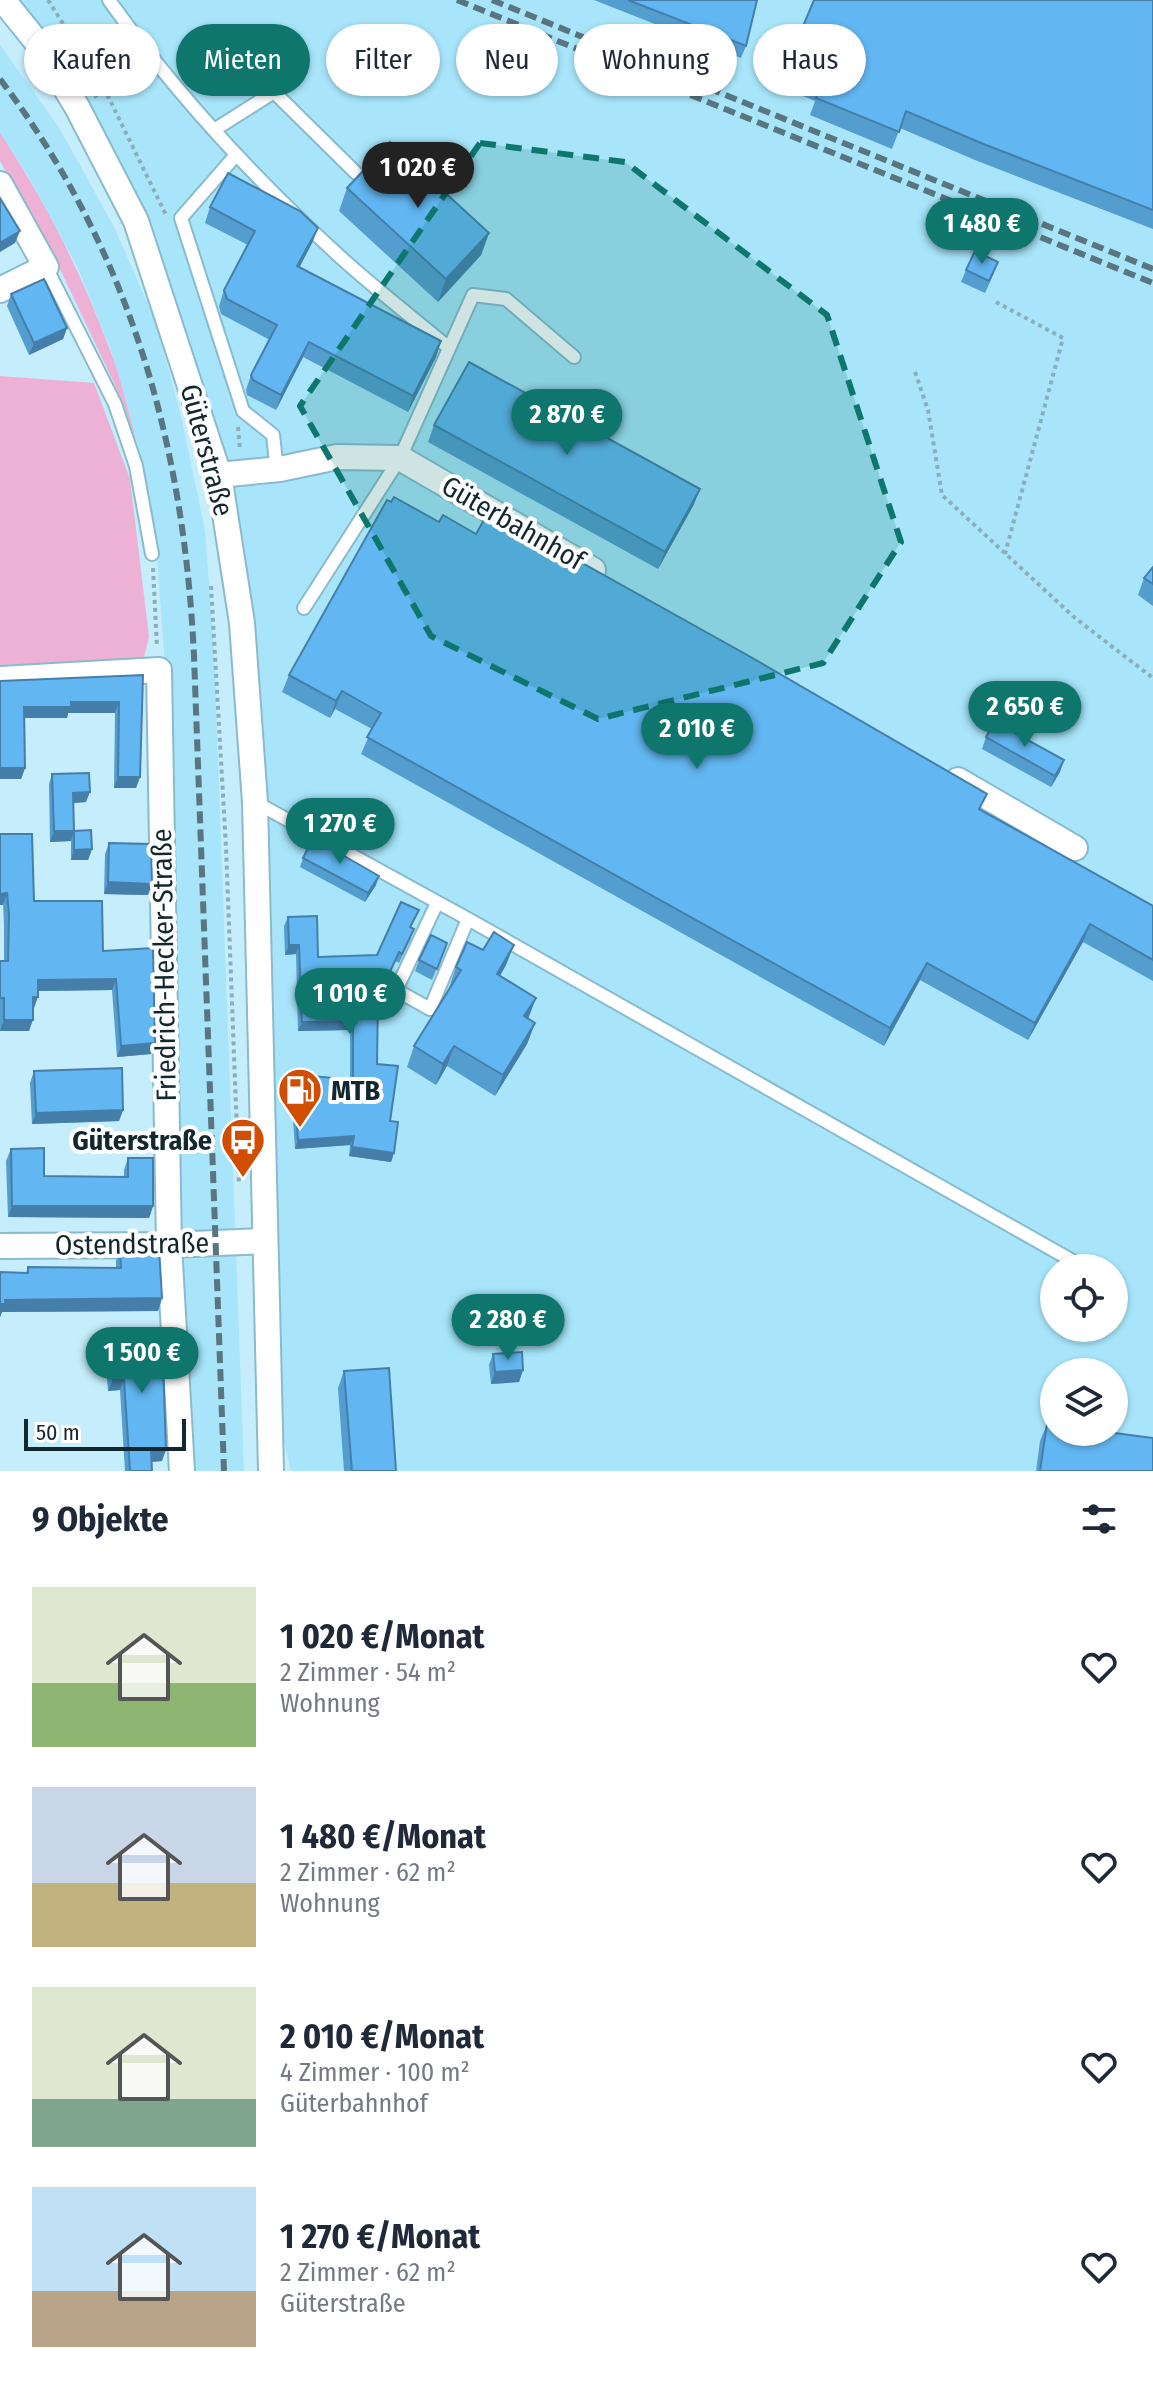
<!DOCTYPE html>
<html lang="de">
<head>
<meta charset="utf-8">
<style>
	:root { --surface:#fff; --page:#f2f2f3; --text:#1f2937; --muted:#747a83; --accent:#0f766e }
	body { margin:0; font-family:"Fira Sans Condensed",sans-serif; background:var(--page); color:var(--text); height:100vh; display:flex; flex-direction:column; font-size:30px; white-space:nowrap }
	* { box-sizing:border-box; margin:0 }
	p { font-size:26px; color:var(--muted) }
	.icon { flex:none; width:44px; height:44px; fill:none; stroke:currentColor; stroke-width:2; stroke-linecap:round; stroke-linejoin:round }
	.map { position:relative; height:1471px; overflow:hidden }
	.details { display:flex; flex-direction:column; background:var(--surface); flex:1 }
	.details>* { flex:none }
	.hud { position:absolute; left:24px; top:24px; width:1106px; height:72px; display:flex; gap:16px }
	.controls { position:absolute; left:1040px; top:1254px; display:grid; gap:16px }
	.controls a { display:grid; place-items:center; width:88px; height:88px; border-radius:50%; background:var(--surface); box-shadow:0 2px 6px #0004; font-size:40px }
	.scale { position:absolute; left:24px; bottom:20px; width:162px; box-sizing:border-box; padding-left:8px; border:4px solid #13272e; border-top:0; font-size:22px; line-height:28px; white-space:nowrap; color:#13272e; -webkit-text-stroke:6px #fff; paint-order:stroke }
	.price { position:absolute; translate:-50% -68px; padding:0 18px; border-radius:28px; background:var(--accent); color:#fff; font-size:26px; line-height:52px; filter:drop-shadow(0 2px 4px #0008) }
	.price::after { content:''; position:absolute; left:50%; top:48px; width:24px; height:18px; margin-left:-12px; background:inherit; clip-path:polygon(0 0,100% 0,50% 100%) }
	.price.active { background:#222; color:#fff }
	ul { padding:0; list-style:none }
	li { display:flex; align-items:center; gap:24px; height:200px; padding:0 32px }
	li span { display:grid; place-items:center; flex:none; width:224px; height:160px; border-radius:0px; color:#555 }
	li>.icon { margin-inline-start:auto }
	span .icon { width:96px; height:96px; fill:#fffc; stroke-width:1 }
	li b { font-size:34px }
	h2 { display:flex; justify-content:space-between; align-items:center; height:96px; padding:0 32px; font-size:34px }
	.chip { padding:0 28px; border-radius:36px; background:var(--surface); box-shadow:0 2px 6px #0004; font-size:28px; line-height:72px }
	.chip.active { background:var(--accent); color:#fff }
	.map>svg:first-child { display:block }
	.built { fill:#a8e5fa; fill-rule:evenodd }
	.green { fill:#edb1d6 }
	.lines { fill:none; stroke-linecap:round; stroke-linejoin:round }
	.service-casing { stroke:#89bbcc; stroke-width:16 }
	.minor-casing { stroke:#89bbcc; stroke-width:28 }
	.path { stroke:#8caeba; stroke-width:4; stroke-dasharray:4 4; stroke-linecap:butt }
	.service { stroke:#fff; stroke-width:12 }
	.minor { stroke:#fff; stroke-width:24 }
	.rail { stroke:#59757f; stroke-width:6; stroke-dasharray:12 6; stroke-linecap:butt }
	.wall { fill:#549dcf }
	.shaded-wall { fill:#457fa9 }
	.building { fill:#62b6f1; stroke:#457fa9; stroke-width:2 }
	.marked { fill:#0f766e; fill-opacity:0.2; stroke:#0f766e; stroke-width:6; stroke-dasharray:16 10; stroke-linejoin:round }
	.labels { text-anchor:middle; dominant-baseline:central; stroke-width:8; stroke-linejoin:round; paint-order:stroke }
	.street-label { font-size:28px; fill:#13272e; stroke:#fff }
	.poi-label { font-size:28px; font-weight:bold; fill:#13272e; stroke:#fff; text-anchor:start }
</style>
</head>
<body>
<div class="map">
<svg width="1153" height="1471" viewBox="0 0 1153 1471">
	<rect width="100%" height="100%" fill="#c5edfc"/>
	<!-- built -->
	<g class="built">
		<path d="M3,0H1153V1471H291L269,1378L258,971L219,475L136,221ZM1054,1268H1114V1328H1054ZM1054,1372H1114V1432H1054Z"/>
		<polygon points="0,45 60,129 114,227 155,320 182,420 205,531 214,650 244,1471 186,1471 189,1429 164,653 156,543 138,445 110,348 77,266 27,174 0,133"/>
	</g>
	<!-- green -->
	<g class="green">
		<path d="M0,133C44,199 80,270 108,345C121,377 128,412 138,445L115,385L57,263L0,161Z"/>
		<polygon points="0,376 94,383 130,479 149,637 143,661 0,665"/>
	</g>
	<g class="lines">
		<!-- service casing -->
		<g class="service-casing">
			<g id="service">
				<path d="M109,0C176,94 252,176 337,254C373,287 412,317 449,348"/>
				<polyline points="214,130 274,92 356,173"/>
				<polyline points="236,155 181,218 243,411 273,435 276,462 280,469"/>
				<polyline points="46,267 115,404 136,466 152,554"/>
				<polyline points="304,608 400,458 473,295 506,299 574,357"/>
				<polyline points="255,802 468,919 1085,1268"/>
				<polyline points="437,903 396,990 430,1009 468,919"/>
			</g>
		</g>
		<!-- minor casing -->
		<g class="minor-casing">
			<g id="minor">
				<polyline points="3,0 40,46 77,107 136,221 219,475 242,623 255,802 271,1471"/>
				<polyline points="0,184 46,267 0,290"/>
				<polyline points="219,475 280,469 337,457 400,458 593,570"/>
				<polyline points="0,679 159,670 169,1245 182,1471"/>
				<polyline points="958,780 1075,848"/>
				<polyline points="0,1246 169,1245 265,1241"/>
			</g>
		</g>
		<!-- path -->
		<g class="path">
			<polyline points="48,0 105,90 166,215"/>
			<polyline points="94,97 142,70"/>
			<polyline points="996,302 1063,338 1005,554"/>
			<polyline points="915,372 928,410 942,495 1075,618 1153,678"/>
			<polyline points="238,427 240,450"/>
			<polyline points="153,568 157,647"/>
			<polyline points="211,586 226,847 239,1185"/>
		</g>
		<!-- service -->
		<use href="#service" class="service"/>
		<!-- minor -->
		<use href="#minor" class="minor"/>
		<!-- rail -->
		<g class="rail">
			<polyline points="457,0 1153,283"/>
			<polyline points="492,0 1153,269"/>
			<path d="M0,79C130,251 184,443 194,656L224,1471"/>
		</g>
	</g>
	<!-- wall -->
	<g class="wall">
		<polygon points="594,0 757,0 746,46 741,58"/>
		<polygon points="1153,0 1153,229 975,160 900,128 892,149 810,115 815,101 779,86 785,69"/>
		<polygon points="347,188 489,233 481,255 438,302 339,211"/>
		<polygon points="210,207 318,228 312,243 299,267 441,341 436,357 408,412 303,357 276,410 247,395 246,390 251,375 270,340 221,314 219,306 224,290 248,245 205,223"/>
		<polygon points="966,270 994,273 985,293 961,282"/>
		<polygon points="11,294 67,328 63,339 29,355 7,306"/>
		<polygon points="434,425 700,489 693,506 658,569 428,442"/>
		<polygon points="439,522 981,810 1153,906 1153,981 1083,942 1028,1040 920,980 884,1046 361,754 372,729 335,709 330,718 282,692 289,675"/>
		<polygon points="1153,567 1153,606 1138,595 1144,578"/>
		<polygon points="143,675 140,777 136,788 114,788 115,713 68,713 67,718 24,718 25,768 21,779 0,779 0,681"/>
		<polygon points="986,737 1060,772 1051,787 982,749"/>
		<polygon points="52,774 86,802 74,803 74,831 92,849 88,860 71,860 71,841 50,842 49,784"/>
		<polygon points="0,834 34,901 103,951 155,1043 151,1054 117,1057 112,990 38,991 34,1008 33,1008 29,1031 0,1031 0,962 4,961 4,925"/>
		<polygon points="109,843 152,884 148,895 104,894 105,854"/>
		<polygon points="303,858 376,885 365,902 300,867"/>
		<polygon points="288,917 318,957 377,955 415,919 411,927 411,938 399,963 395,961 378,1000 377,1064 390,1121 394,1153 391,1162 349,1156 350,1145 295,1149 293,1119 296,1110 350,1079 350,1030 298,1031 296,954 285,955 284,926"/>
		<polygon points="447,943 432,980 415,971 419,960"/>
		<polygon points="506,965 500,976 536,998 528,1018 535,1023 527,1044 495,1096 447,1066 436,1085 407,1067 414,1046 450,989 449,988 456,967"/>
		<polygon points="34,1071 123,1110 119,1121 32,1124 30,1083"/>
		<polygon points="11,1149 44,1176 124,1177 124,1170 128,1158 153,1206 149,1218 8,1217 6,1161"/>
		<polygon points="120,1249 162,1298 158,1311 2,1312 0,1317 0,1272 26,1273 28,1267 116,1268 116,1261"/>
		<polygon points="109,1339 162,1461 152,1462 152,1471 125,1471 120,1390 108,1391 105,1351"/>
		<polygon points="493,1354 523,1370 519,1382 491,1384 489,1365"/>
		<polygon points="344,1371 396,1471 344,1471 338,1388"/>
		<polygon points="1047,1424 1153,1471 1036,1471 1040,1441"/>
	</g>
	<!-- shaded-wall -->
	<g class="shaded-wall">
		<polygon points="318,228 312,243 292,282 297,266"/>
		<polygon points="20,231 15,243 0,252 0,243"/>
		<polygon points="489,233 481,255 438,302 446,279"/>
		<polygon points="67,328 63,339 29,355 34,343"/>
		<polygon points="441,341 436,357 408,412 413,396"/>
		<polygon points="309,342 303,357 276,410 281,395"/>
		<polygon points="700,489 693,506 658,569 665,552"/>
		<polygon points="342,691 335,709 330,718 336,701"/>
		<polygon points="71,702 119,702 115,713 68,713 67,718 19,718 24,707"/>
		<polygon points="1064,760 1060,772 1051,787 1055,776"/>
		<polygon points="0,768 25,768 21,779 0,779"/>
		<polygon points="118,777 140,777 136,788 114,788"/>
		<polygon points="90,792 86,802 70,803 73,793"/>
		<polygon points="54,831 74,831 71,841 50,842"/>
		<polygon points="92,849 88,860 71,860 74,850"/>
		<polygon points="379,876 376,885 365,902 368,893"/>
		<polygon points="108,882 152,884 148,895 104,894"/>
		<polygon points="7,893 3,905 0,905 0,894"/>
		<polygon points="1090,924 1083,942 1028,1040 1035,1023"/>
		<polygon points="289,945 299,945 296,954 285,955"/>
		<polygon points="514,945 506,965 489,994 497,974"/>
		<polygon points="927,963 920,980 884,1046 890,1028"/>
		<polygon points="116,979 112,990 34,991 38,980"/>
		<polygon points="33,997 38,997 34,1008 29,1009"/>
		<polygon points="536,998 528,1019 524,1016"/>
		<polygon points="4,1020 33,1020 29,1031 0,1031"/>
		<polygon points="353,1021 350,1030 298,1031 302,1022"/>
		<polygon points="535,1023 527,1044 495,1096 503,1075"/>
		<polygon points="155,1043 151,1054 117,1057 121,1046"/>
		<polygon points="454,1046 447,1066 436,1085 443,1064"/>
		<polygon points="123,1110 119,1121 32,1124 36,1113"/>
		<polygon points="354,1136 350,1145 295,1149 298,1140"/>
		<polygon points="352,1147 394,1153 391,1162 349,1156"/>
		<polygon points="12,1206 153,1206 149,1218 8,1217"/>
		<polygon points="162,1298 158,1311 2,1312 0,1317 0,1304 5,1300"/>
		<polygon points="523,1370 519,1382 491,1384 495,1372"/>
		<polygon points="124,1379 120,1390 108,1391 113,1380"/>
		<polygon points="166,1450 162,1461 147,1462 151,1451"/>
	</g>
	<!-- building -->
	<g class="building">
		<polygon points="628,0 757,0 746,46"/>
		<polygon points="814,0 1153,0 1153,210 981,143 906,111 899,132 816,98 822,84 785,69"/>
		<polygon points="390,142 489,233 446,279 347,188"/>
		<polygon points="228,173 300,211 318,228 297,266 441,341 413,396 309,342 281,395 253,380 251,375 277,325 227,299 224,290 255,231 210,207"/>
		<polygon points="0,198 20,231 0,243"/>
		<polygon points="975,251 998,262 989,281 966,270"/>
		<polygon points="44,279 67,328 34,343 11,294"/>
		<polygon points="469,362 700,489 665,552 434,425"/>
		<polygon points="394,497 439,522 443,515 476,534 489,511 749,656 987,794 979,809 1153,906 1153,960 1090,924 1035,1023 927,963 890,1028 367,737 381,713 342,691 336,701 289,675 387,500 391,502"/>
		<polygon points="1153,567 1153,584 1144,578"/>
		<polygon points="143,675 140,777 118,777 119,702 71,702 71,707 24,707 25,768 0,768 0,681"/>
		<polygon points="995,722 1064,760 1055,776 986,737"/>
		<polygon points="89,773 90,792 73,793 74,831 54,831 52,774"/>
		<polygon points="91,830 92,849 74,850 74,831"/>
		<polygon points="0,834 32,834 34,901 102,901 103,951 153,948 155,1043 121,1046 116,979 38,980 38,997 33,997 33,1020 4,1020 4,998 0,998 0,961 8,961 9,914 7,893 0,894"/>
		<polygon points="313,838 379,876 368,893 303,858"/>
		<polygon points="109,843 151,844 152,884 108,882"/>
		<polygon points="401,902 419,910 410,927 414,929 402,954 399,952 378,998 377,1064 398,1066 390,1121 398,1122 394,1153 352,1147 354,1136 298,1140 296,1110 313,1076 353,1080 353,1021 302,1022 299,945 289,945 288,917 317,916 318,957 377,955"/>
		<polygon points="494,932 514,945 497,974 536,998 524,1016 535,1023 503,1075 454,1046 443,1064 414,1046 461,970 456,967 467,942 483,950"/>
		<polygon points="431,935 447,943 437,969 419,960"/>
		<polygon points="122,1068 123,1110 36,1113 34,1071"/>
		<polygon points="44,1148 44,1176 128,1177 128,1158 153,1158 153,1206 12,1206 11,1149"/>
		<polygon points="159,1248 162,1298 5,1300 5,1304 0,1304 0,1272 28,1273 28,1267 121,1268 120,1249"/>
		<polygon points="162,1335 166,1450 151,1451 152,1471 130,1471 124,1379 113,1380 109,1339"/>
		<polygon points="522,1352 523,1370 495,1372 493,1354"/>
		<polygon points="389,1368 396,1471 352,1471 344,1371"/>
		<polygon points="1047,1424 1054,1425 1054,1432 1107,1432 1153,1438 1153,1471 1040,1471"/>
	</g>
	<!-- marked area -->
	<path class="marked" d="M480,143L625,162L827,315L901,542L823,663L598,719L431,636L300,406Z"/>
	<!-- icons -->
	<defs>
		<g id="fuel-pin" transform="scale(2.3)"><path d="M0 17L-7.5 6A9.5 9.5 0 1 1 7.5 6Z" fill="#d14d02" stroke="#fff"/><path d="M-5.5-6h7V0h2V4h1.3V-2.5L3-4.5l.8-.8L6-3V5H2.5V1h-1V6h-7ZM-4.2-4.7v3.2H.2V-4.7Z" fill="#fff"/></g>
		<g id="bus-pin" transform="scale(2.3)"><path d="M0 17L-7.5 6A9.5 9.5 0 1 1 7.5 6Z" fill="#d14d02" stroke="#fff"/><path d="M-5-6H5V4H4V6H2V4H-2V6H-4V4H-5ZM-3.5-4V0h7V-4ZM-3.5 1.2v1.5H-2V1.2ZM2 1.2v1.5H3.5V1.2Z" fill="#fff"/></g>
	</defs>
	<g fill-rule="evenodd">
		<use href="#fuel-pin" x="300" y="1090"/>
		<use href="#bus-pin" x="243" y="1140"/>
	</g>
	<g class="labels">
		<!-- street labels -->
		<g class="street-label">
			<text transform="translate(207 450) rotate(75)">Güterstraße</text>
			<text transform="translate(513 523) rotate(30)">Güterbahnhof</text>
			<text transform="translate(164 965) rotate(-91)">Friedrich-Hecker-Straße</text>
			<text transform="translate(132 1244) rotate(-1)">Ostendstraße</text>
		</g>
		<!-- poi labels -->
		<g class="poi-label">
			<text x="331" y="1090">MTB</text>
			<text x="212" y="1140" text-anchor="end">Güterstraße</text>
		</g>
	</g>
</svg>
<div class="controls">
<a><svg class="icon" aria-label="locate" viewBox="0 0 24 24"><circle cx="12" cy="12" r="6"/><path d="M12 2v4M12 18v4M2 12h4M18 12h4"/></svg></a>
<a><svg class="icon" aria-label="layers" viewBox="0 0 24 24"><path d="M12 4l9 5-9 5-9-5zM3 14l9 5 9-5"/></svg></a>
</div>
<div class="scale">50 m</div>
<b class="price active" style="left:418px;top:210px">1 020 €</b>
<b class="price" style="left:982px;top:266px">1 480 €</b>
<b class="price" style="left:567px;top:457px">2 870 €</b>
<b class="price" style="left:1025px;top:749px">2 650 €</b>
<b class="price" style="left:697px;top:771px">2 010 €</b>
<b class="price" style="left:340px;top:866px">1 270 €</b>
<b class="price" style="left:350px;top:1036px">1 010 €</b>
<b class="price" style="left:508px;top:1362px">2 280 €</b>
<b class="price" style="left:142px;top:1395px">1 500 €</b>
<div class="hud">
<a class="chip">Kaufen</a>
<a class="chip active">Mieten</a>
<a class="chip">Filter</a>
<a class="chip">Neu</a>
<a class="chip">Wohnung</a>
<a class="chip">Haus</a>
</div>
</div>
<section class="details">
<h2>9 Objekte<svg class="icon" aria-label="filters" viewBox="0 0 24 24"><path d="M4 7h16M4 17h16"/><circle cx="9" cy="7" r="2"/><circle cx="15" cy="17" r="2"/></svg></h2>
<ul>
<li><span style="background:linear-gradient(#dfe7d0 60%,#8fb573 0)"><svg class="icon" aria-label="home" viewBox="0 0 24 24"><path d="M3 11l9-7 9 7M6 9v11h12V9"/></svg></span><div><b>1 020 €/Monat</b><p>2 Zimmer · 54 m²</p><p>Wohnung</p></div><svg class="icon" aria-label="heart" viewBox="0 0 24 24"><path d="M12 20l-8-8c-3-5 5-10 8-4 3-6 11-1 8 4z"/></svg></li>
<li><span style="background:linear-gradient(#c9d6e8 60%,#c2b280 0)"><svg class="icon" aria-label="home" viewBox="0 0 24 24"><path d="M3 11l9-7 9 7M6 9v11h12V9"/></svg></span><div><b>1 480 €/Monat</b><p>2 Zimmer · 62 m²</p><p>Wohnung</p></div><svg class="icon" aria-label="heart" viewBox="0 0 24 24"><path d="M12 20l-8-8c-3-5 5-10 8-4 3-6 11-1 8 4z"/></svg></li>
<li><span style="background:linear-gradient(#dfe7d0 70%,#7fa58c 0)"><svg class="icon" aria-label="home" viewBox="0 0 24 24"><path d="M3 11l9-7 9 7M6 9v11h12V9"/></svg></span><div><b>2 010 €/Monat</b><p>4 Zimmer · 100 m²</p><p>Güterbahnhof</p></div><svg class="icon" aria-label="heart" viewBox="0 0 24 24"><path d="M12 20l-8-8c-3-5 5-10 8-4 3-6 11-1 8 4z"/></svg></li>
<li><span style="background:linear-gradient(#bfe0f5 65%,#b9a48a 0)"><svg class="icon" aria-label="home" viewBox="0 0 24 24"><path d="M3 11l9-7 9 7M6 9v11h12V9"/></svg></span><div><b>1 270 €/Monat</b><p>2 Zimmer · 62 m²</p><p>Güterstraße</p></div><svg class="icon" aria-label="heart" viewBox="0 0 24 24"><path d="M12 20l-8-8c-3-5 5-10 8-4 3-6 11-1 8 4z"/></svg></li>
</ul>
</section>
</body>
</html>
